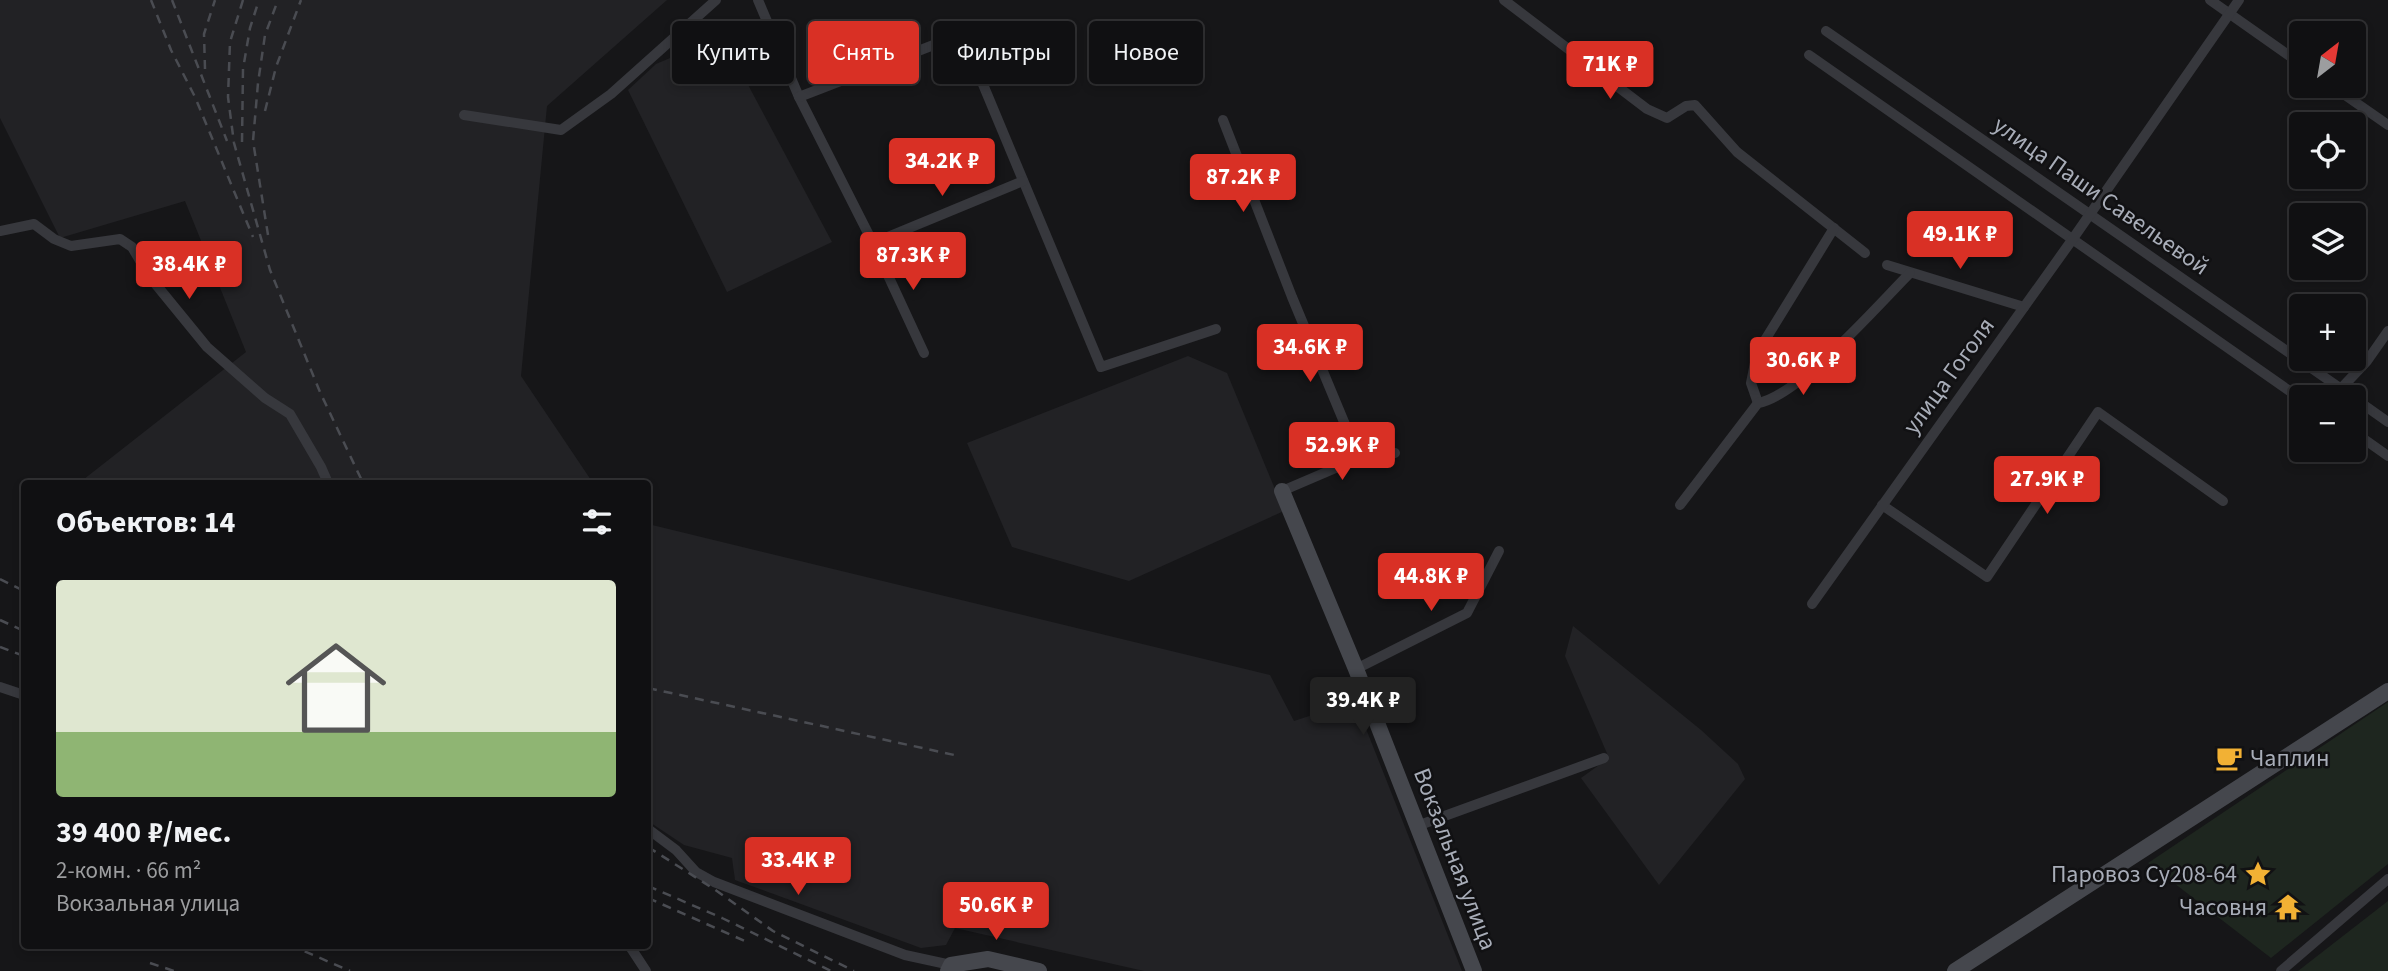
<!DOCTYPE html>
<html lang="ru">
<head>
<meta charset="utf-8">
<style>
	:root { --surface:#101012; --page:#1e1e20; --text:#f1f3f6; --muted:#9c9d9f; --line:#303032; --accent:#d93025 }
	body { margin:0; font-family:"Source Sans 3",sans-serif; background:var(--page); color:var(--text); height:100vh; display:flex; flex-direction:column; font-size:26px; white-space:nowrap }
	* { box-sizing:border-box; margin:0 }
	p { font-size:23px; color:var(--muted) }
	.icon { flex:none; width:38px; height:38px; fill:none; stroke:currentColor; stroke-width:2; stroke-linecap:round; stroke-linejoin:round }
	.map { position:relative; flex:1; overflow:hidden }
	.sheet { position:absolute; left:21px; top:480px; width:630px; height:469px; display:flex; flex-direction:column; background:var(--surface); border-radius:7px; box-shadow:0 4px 10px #0003,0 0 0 2px var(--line) }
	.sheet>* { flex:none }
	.banner { position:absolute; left:672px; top:21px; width:665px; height:63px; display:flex; gap:14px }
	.needle { width:46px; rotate:31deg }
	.controls { position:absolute; left:2289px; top:21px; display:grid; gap:14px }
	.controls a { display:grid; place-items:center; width:77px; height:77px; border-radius:7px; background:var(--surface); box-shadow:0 4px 10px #0003,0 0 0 2px var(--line); font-size:35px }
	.price { position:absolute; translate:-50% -60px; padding:0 16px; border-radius:7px; background:var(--accent); color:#fff; font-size:23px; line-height:46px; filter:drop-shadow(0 2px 4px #0008) }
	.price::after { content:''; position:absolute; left:50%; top:42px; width:21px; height:16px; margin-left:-10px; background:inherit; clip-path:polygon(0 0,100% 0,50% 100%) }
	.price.selected { background:#222; color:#fff }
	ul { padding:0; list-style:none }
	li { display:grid; align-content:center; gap:14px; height:371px; padding:0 35px }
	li+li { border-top:2px solid var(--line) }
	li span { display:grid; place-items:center; height:217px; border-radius:7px; color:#555 }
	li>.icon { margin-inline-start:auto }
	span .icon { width:126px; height:126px; fill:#fffc; stroke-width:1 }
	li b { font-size:30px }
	h2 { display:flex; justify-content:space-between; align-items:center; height:84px; padding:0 35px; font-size:30px }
	.tag { padding:0 24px; border-radius:7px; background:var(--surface); box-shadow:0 4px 10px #0003,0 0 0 2px var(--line); font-size:24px; line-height:63px }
	.tag.selected { background:var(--accent); color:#fff }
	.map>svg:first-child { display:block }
	.built { fill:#222225 }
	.green { fill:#1e261f }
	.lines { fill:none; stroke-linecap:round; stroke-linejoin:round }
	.street { stroke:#37383d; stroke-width:10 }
	.secondary { stroke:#45474d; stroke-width:16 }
	.rail { stroke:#4a4c52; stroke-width:2.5; stroke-dasharray:9 7; stroke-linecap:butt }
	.labels { text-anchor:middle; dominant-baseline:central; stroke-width:5; stroke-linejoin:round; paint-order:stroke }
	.street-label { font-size:24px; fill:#a8adb8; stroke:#111113 }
	.poi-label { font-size:24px; fill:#a8adb8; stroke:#111113; text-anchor:end }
</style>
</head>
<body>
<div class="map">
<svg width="2388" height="971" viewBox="0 0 2388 971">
	<rect width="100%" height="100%" fill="#161618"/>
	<!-- built -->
	<g class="built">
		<polygon points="0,0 667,0 547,106 521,376 593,483 79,483 246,352 185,201 60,238 0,118"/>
		<polygon points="722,36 832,242 727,292 628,90 656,64"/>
		<polygon points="1188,356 1227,373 1284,511 1129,581 1012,547 967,443"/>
		<polygon points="648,524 1270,675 1294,721 1355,701 1462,971 1144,971 955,928 946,945 921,948 735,880 732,858 684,845 648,821"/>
		<polygon points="1573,626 1701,730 1738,764 1745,779 1659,885 1581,778 1609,758 1565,656"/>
	</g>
	<!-- green -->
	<g class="green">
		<polygon points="2388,702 2388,864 2271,958 2148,863"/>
		<polygon points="2388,901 2388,971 2298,971"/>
	</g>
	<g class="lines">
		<!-- street -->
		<g class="street">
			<polyline points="758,0 799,97 873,243 924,353"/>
			<polyline points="1504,0 1647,109 1667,118 1686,106 1695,105 1737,152 1865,253"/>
			<polyline points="2210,0 2301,64"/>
			<polyline points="1826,31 2353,397"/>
			<polyline points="1809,55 2301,399"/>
			<polyline points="2332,86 2388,125"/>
			<polyline points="799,97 962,34 1101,367 1216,329"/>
			<polyline points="464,115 561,130 611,94 716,0"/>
			<polyline points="1223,120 1292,297 1359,458"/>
			<polyline points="0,231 34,224 54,239 71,246 120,239 132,247 149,276 207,347 265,398 290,414 321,467 328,483"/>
			<polyline points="873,243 1023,181"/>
			<polyline points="1887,265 2024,307"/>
			<polyline points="2333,397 2367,361 2388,331"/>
			<polyline points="2354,398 2388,422"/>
			<polyline points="1758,403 1751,383 1757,353 1834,228"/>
			<polyline points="2354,432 2388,456"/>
			<polyline points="1282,491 1359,458 1395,453"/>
			<path d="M1680,505L1758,403C1799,396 1878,305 1910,273"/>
			<polyline points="1882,505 1987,577 2098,412 2223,501"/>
			<polyline points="1812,604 2072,240 2239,0"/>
			<polyline points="1356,669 1467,613 1499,551"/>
			<polyline points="0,687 24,695"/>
			<polyline points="1417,826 1604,758"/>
			<polyline points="648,829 676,850 696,872 714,882 905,955 951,965"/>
			<polyline points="629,945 646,971"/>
			<polyline points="2281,971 2388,879"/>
		</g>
		<!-- secondary -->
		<g class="secondary">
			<polyline points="1282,491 1356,669 1474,971"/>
			<polyline points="948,971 951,965 988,959 1039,971"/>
			<polyline points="1955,971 2388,691"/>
		</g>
		<!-- rail -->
		<g class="rail">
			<polyline points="151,0 171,50 195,97 253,237"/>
			<polyline points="172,0 227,141"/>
			<polyline points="243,0 230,42 228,97 234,143 270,270 320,392 363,483"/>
			<polyline points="205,69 204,34 215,0"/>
			<polyline points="265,111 276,67 301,0"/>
			<polyline points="242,142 243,69 250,28 259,0"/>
			<polyline points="268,235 253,141 258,83 265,35 278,0"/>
			<polyline points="0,579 24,591"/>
			<polyline points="0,620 24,631"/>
			<polyline points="0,647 24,656"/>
			<polyline points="648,688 959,756"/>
			<polyline points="648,847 714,889 773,931 854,971"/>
			<polyline points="648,886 722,918 831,971"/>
			<polyline points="648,898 747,942"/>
			<polyline points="290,945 350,971"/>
			<polyline points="150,963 174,971"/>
		</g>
	</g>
	<!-- icons -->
	<defs>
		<g id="cafe-bare" transform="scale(2.1)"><path d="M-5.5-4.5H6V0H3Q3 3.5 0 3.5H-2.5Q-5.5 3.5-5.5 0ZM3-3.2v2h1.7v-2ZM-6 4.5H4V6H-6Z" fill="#f2b134" stroke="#111113" stroke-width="2.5" paint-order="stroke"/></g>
		<g id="sight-bare" transform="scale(2.1)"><path d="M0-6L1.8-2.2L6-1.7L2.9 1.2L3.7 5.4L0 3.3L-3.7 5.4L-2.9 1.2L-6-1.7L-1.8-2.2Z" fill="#f2b134" stroke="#111113" stroke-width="2.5" paint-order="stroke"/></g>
		<g id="temple-bare" transform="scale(2.1)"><path d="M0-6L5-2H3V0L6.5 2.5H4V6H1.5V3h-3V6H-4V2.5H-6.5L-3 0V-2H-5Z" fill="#f2b134" stroke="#111113" stroke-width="2.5" paint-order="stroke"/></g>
	</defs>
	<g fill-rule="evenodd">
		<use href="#cafe-bare" x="2229" y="758"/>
		<use href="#sight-bare" x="2258" y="874"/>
		<use href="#temple-bare" x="2288" y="907"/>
	</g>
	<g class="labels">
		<!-- street labels -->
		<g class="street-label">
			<text transform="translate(2101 196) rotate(35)">улица Паши Савельевой</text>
			<text transform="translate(1949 376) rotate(-54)">улица Гоголя</text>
			<text transform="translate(1455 859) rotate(69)">Вокзальная улица</text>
		</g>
		<!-- poi labels -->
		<g class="poi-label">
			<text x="2250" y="758" text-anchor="start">Чаплин</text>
			<text x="2237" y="874">Паровоз Су208-64</text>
			<text x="2267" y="907">Часовня</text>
		</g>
	</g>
</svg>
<div class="controls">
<a><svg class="needle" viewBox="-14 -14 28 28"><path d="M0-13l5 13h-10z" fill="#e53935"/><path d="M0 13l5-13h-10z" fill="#9c9d9f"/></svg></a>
<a><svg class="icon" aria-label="locate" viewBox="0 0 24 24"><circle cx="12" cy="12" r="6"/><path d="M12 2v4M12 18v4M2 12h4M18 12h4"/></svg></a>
<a><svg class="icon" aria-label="layers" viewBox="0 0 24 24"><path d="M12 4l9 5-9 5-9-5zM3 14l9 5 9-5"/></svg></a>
<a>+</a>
<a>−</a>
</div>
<b class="price" style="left:1610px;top:101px">71K ₽</b>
<b class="price" style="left:942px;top:198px">34.2K ₽</b>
<b class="price" style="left:1243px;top:214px">87.2K ₽</b>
<b class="price" style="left:1960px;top:271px">49.1K ₽</b>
<b class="price" style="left:913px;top:292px">87.3K ₽</b>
<b class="price" style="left:189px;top:301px">38.4K ₽</b>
<b class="price" style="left:1310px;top:384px">34.6K ₽</b>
<b class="price" style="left:1803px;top:397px">30.6K ₽</b>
<b class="price" style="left:1342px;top:482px">52.9K ₽</b>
<b class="price" style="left:2047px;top:516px">27.9K ₽</b>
<b class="price" style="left:1431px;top:613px">44.8K ₽</b>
<b class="price selected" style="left:1363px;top:737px">39.4K ₽</b>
<b class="price" style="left:798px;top:897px">33.4K ₽</b>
<b class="price" style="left:996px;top:942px">50.6K ₽</b>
<div class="banner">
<a class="tag">Купить</a>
<a class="tag selected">Снять</a>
<a class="tag">Фильтры</a>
<a class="tag">Новое</a>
</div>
<section class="sheet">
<h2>Объектов: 14<svg class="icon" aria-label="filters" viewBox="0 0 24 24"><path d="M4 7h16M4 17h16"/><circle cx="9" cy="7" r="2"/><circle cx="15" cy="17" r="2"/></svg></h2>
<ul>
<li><span style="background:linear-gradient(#dfe7d0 70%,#8fb573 0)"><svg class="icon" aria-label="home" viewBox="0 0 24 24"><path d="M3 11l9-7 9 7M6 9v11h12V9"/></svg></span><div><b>39 400 ₽/мес.</b><p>2-комн. · 66 m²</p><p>Вокзальная улица</p></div></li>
</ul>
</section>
</div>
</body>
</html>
